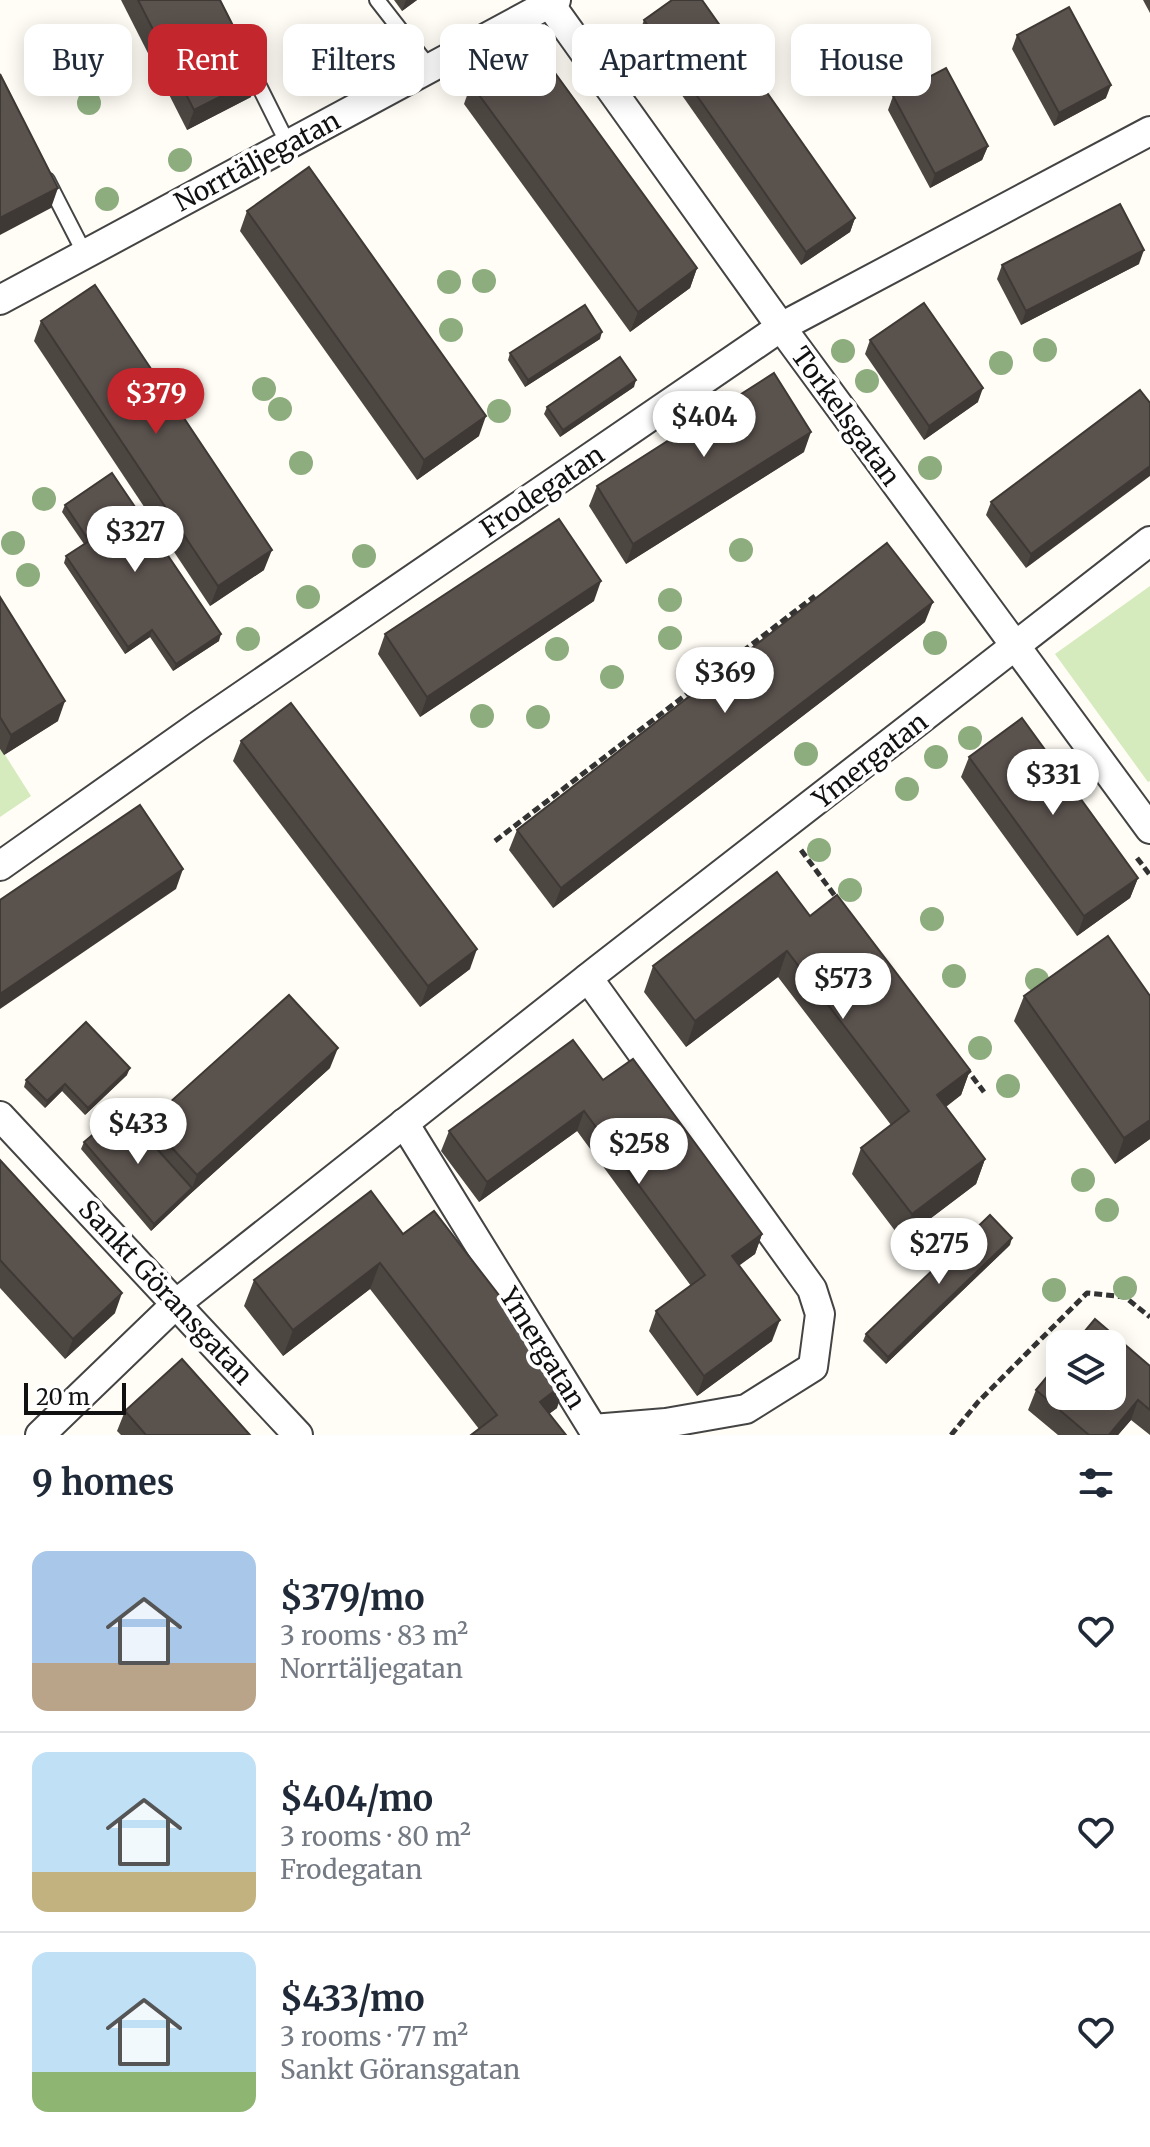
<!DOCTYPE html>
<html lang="en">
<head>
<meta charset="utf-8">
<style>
	:root { --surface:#fff; --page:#f6f6f7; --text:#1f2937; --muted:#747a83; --line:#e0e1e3; --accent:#c4262e }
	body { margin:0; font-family:Merriweather,serif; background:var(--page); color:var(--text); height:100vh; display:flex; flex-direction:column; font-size:30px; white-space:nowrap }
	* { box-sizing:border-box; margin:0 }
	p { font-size:26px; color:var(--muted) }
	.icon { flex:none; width:44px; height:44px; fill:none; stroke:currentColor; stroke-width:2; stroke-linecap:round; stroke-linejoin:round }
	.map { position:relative; height:1435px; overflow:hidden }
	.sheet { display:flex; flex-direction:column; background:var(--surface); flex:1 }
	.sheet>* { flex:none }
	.banner { position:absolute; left:24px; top:24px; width:1102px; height:72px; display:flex; gap:16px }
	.tools { position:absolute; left:1046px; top:1330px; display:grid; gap:16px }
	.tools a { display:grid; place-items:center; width:80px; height:80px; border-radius:16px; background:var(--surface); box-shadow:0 4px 20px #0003; font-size:40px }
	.scale { position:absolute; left:24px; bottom:20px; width:102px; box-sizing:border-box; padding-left:8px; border:4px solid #111; border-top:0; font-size:22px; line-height:28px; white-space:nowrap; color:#111; -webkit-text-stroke:6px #fff; paint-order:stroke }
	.price { position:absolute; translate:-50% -68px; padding:0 18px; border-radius:28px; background:#fff; color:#222; font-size:26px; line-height:52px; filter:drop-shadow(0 2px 4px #0008) }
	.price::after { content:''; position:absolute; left:50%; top:48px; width:24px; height:18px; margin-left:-12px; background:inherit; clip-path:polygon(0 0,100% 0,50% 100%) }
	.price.on { background:var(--accent); color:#fff }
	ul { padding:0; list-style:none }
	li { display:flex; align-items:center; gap:24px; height:200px; padding:0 32px }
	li+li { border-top:2px solid var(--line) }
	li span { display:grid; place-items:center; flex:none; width:224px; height:160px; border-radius:16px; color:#555 }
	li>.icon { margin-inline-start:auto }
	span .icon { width:96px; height:96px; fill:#fffc; stroke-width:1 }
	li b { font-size:34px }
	h2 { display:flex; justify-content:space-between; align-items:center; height:96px; padding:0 32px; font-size:34px }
	.chip { padding:0 28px; border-radius:16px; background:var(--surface); box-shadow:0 4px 20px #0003; font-size:28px; line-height:72px }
	.chip.on { background:var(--accent); color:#fff }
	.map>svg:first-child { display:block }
	.green { fill:#d5ebbd }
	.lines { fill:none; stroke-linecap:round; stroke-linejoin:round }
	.service-casing { stroke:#444; stroke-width:18 }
	.minor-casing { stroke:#444; stroke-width:32 }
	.path { stroke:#333; stroke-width:5; stroke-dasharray:8 4; stroke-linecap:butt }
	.service { stroke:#fff; stroke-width:14 }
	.minor { stroke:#fff; stroke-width:28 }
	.tree { fill:#8dad7f }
	.wall { fill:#4d4742 }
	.shaded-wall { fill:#3f3936 }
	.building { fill:#5a524d; stroke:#3f3936; stroke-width:2 }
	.labels { text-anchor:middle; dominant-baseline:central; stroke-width:8; stroke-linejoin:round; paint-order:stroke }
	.street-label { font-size:26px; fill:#111; stroke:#fff }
</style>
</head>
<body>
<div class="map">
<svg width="1150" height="1435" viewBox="0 0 1150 1435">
	<rect width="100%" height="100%" fill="#fffdf5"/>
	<!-- green -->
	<g class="green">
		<polygon points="1150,586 1150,781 1148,782 1055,654"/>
		<polygon points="0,747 31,796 0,817"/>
	</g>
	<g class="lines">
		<!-- service casing -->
		<g class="service-casing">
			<g id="service">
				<polyline points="377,0 430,68"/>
				<polyline points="249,66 288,144"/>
				<polyline points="47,180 85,254"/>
			</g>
		</g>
		<!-- minor casing -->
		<g class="minor-casing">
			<g id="minor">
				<polyline points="547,0 781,327 1150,829"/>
				<polyline points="0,300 556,0"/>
				<polyline points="0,866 198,726 781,327 1150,131"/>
				<polyline points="0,1116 298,1435"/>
				<polyline points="404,1123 593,1429 666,1423 746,1409 813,1367 820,1314 812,1289 588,978"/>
				<polyline points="40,1435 177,1303 598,970 1150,541"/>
			</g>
		</g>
		<!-- path -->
		<g class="path">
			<polyline points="495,841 815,596"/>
			<polyline points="801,850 838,900"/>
			<polyline points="1137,858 1150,875"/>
			<polyline points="965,1067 984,1092"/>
			<polyline points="951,1435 978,1402 1087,1293 1125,1297 1150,1317"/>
		</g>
		<!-- service -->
		<use href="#service" class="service"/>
		<!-- minor -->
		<use href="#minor" class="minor"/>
	</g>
	<!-- trees -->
	<g class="tree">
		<circle cx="356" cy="56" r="12"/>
		<circle cx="89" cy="103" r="12"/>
		<circle cx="180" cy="160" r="12"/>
		<circle cx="107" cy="199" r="12"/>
		<circle cx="484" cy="281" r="12"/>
		<circle cx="449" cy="282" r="12"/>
		<circle cx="451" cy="330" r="12"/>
		<circle cx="1045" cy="350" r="12"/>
		<circle cx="843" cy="351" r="12"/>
		<circle cx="1001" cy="363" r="12"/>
		<circle cx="867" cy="381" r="12"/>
		<circle cx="264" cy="389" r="12"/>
		<circle cx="280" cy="409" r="12"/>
		<circle cx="499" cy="411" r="12"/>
		<circle cx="301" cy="463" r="12"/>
		<circle cx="930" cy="468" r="12"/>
		<circle cx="44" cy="499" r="12"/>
		<circle cx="13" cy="543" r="12"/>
		<circle cx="741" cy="550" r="12"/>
		<circle cx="364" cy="556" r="12"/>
		<circle cx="28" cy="575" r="12"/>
		<circle cx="308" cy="597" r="12"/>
		<circle cx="670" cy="600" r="12"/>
		<circle cx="670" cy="638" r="12"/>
		<circle cx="248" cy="639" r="12"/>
		<circle cx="935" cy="643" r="12"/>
		<circle cx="557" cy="649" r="12"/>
		<circle cx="612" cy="677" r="12"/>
		<circle cx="482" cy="716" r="12"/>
		<circle cx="538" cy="717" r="12"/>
		<circle cx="970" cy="738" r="12"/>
		<circle cx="806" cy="754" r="12"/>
		<circle cx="936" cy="757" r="12"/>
		<circle cx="907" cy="789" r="12"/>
		<circle cx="819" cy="850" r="12"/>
		<circle cx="850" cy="890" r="12"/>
		<circle cx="932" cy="919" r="12"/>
		<circle cx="954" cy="976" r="12"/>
		<circle cx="1037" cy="980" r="12"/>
		<circle cx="980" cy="1048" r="12"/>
		<circle cx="1008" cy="1086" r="12"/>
		<circle cx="1083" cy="1180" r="12"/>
		<circle cx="1107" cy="1210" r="12"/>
		<circle cx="1125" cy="1288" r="12"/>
		<circle cx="1054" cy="1290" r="12"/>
	</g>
	<!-- wall -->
	<g class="wall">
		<polygon points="121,0 220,0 251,97 187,130"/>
		<polygon points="394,0 417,0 402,11"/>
		<polygon points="1143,0 1150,0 1150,13"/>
		<polygon points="644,20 855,218 850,232 801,265 639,34"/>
		<polygon points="1017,35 1106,98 1054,126 1012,49"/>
		<polygon points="471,84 697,268 690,288 630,332 464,104"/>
		<polygon points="893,96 988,146 982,160 930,188 888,110"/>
		<polygon points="247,211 479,436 417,480 240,231"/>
		<polygon points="1139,264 1021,325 997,279 1002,265"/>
		<polygon points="41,321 264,570 210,606 34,341"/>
		<polygon points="600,339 525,387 508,360 510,353"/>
		<polygon points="870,340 978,402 924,440 865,354"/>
		<polygon points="634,387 560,437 544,414 547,407"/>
		<polygon points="1140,390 1026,568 986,515 991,502"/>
		<polygon points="804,452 626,564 589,506 597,486"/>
		<polygon points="65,505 219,641 173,671 150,637 125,654 64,563 66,556 84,544 62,512"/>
		<polygon points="0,597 58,721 4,755 0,749"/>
		<polygon points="594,601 420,717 378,654 385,634"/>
		<polygon points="925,622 553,908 509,850 517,830"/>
		<polygon points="241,741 470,969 420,1007 233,761"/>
		<polygon points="969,757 1138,878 1130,898 1077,936 961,777"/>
		<polygon points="810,916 970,1070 961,1095 946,1107 985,1159 976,1184 902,1240 852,1174 861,1148 891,1125 778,977 686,1047 644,992 653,966"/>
		<polygon points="1024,996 1150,1139 1115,1164 1014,1021"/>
		<polygon points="330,1068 189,1195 151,1231 81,1149 84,1142 144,1135 148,1122"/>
		<polygon points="127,1075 85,1115 62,1091 45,1108 24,1087 26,1080"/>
		<polygon points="603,1080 762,1234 755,1254 739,1265 772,1341 697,1396 649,1331 656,1311 691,1286 577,1131 479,1202 441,1151 449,1131"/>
		<polygon points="0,1160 115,1313 65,1359 0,1288"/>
		<polygon points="403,1234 557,1408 549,1414 479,1429 370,1289 283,1356 244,1306 254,1280"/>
		<polygon points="1010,1245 886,1364 863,1341 866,1334"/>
		<polygon points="1150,1366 1150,1435 1131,1420 1118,1435 1058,1435 1028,1410 1036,1390"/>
		<polygon points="125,1411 250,1435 121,1435 117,1431"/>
	</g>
	<!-- shaded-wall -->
	<g class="shaded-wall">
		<polygon points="406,0 417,0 402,11"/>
		<polygon points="259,77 251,97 187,130 194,110"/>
		<polygon points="1111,85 1106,98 1054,126 1059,113"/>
		<polygon points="988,146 982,160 930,188 935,174"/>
		<polygon points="58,188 51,208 0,235 0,218"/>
		<polygon points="855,218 850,232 801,265 806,252"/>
		<polygon points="1144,250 1139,264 1021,325 1026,311"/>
		<polygon points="697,268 690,288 630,332 638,312"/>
		<polygon points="602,332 600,339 525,387 528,380"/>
		<polygon points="636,380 634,387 560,437 563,430"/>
		<polygon points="983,388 978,402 924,440 929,426"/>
		<polygon points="486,416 479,436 417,480 424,460"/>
		<polygon points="811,432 804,452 626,564 633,544"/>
		<polygon points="1150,466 1150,476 1026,568 1031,554"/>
		<polygon points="272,550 264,570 210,606 218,586"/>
		<polygon points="601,581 594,601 420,717 427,697"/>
		<polygon points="933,602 925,622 553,908 561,888"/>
		<polygon points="152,630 150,637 125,654 128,647"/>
		<polygon points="221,634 219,641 173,671 176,664"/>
		<polygon points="65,701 58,721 4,755 11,735"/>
		<polygon points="183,869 176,889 0,1009 0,994"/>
		<polygon points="1138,878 1130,898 1077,936 1084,916"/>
		<polygon points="477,949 470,969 420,1007 428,986"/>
		<polygon points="787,951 778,977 686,1047 695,1021"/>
		<polygon points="338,1048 330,1068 189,1195 151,1231 154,1224 192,1188 197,1175"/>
		<polygon points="130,1068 127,1075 85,1115 88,1108"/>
		<polygon points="970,1070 961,1095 927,1120 937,1095"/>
		<polygon points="65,1084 62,1091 45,1108 47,1101"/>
		<polygon points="584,1111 577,1131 479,1202 487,1182"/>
		<polygon points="1150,1120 1150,1139 1115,1164 1124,1138"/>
		<polygon points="985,1159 976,1184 902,1240 912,1214"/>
		<polygon points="762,1234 755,1254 725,1276 732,1256"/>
		<polygon points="1012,1238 1010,1245 886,1364 888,1357"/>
		<polygon points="380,1263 370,1289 283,1356 293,1330"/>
		<polygon points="122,1293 115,1313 65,1359 73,1339"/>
		<polygon points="780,1320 772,1341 697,1396 704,1376"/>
		<polygon points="566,1382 557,1408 531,1427 540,1402"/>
		<polygon points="1138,1400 1131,1420 1118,1435 1109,1435"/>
	</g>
	<!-- building -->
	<g class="building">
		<polygon points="138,0 220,0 259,77 194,110"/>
		<polygon points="672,0 702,0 855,218 806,252 644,20"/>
		<polygon points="1069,7 1111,85 1059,113 1017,35"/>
		<polygon points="531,40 697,268 638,312 471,84"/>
		<polygon points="946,68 988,146 935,174 893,96"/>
		<polygon points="0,74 58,188 0,218"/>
		<polygon points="309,167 486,416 424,460 247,211"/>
		<polygon points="1120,204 1144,250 1026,311 1002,265"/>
		<polygon points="95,285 272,550 218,586 41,321"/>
		<polygon points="924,303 983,388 929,426 870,340"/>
		<polygon points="585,305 602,332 528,380 510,353"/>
		<polygon points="620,357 636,380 563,430 547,407"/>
		<polygon points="774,373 811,432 633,544 597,486"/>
		<polygon points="1140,390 1150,403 1150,466 1031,554 991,502"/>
		<polygon points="112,473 221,634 176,664 152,630 128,647 66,556 89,541 65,505"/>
		<polygon points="559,519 601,581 427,697 385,634"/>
		<polygon points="887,543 933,602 561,888 517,830"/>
		<polygon points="0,597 65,701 11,735 0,717"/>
		<polygon points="291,703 477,949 428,986 241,741"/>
		<polygon points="1022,718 1138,878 1084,916 969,757"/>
		<polygon points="140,805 183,869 0,994 0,900"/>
		<polygon points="777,872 810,916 837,895 970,1070 937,1095 985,1159 912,1214 861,1148 909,1111 787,951 695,1021 653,966"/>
		<polygon points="1108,936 1150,996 1150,1120 1124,1138 1024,996"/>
		<polygon points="289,995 338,1048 197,1175 148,1122"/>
		<polygon points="86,1022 130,1068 88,1108 65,1084 47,1101 26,1080"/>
		<polygon points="573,1040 603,1080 633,1059 762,1234 732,1256 780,1320 704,1376 656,1311 705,1275 584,1111 487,1182 449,1131"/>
		<polygon points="122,1110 192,1188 154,1224 84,1142"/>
		<polygon points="0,1160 122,1293 73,1339 0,1260"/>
		<polygon points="371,1191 403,1234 434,1211 566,1382 540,1402 566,1435 471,1435 497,1415 380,1263 293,1330 254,1280"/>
		<polygon points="990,1215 1012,1238 888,1357 866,1334"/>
		<polygon points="1095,1319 1150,1366 1150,1410 1138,1400 1109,1435 1089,1435 1036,1390 1060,1361 1060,1396 1112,1396 1112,1344 1074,1344"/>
		<polygon points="182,1359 250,1435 146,1435 125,1411"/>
	</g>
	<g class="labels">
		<!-- street labels -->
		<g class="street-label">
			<text transform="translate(257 161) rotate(-28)">Norrtäljegatan</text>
			<text transform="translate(846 416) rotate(54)">Torkelsgatan</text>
			<text transform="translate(542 491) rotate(-34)">Frodegatan</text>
			<text transform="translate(870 760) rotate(-38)">Ymergatan</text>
			<text transform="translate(166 1292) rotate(47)">Sankt Göransgatan</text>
			<text transform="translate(543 1348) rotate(58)">Ymergatan</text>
		</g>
	</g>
</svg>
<div class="tools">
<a><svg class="icon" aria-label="layers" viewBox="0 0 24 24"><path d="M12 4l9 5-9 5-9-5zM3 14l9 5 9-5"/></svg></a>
</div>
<div class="scale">20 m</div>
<b class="price on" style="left:156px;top:436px">$379</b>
<b class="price" style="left:704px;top:459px">$404</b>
<b class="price" style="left:135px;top:574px">$327</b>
<b class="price" style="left:725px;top:715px">$369</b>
<b class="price" style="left:1053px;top:817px">$331</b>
<b class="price" style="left:843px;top:1021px">$573</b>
<b class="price" style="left:138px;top:1166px">$433</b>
<b class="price" style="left:639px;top:1186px">$258</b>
<b class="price" style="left:939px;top:1286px">$275</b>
<div class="banner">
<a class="chip">Buy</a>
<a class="chip on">Rent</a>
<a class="chip">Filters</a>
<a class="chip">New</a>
<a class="chip">Apartment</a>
<a class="chip">House</a>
</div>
</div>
<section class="sheet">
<h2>9 homes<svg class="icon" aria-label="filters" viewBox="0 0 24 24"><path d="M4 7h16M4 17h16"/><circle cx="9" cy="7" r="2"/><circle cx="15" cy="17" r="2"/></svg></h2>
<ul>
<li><span style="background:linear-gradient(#a9c7e8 70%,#b9a48a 0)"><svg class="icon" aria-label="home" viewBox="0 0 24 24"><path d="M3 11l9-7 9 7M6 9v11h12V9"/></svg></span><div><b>$379/mo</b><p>3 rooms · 83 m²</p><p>Norrtäljegatan</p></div><svg class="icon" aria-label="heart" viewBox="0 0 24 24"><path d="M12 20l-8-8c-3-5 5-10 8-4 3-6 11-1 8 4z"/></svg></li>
<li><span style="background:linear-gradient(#bfe0f5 75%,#c2b280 0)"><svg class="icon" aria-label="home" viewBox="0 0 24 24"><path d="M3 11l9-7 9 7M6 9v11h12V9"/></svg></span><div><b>$404/mo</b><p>3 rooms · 80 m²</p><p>Frodegatan</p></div><svg class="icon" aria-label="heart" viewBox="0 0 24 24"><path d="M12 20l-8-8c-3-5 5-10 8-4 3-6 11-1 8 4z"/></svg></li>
<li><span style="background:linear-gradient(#bfe0f5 75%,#8fb573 0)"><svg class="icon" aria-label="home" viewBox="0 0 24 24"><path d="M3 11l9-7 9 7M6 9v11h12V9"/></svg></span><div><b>$433/mo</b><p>3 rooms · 77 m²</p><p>Sankt Göransgatan</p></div><svg class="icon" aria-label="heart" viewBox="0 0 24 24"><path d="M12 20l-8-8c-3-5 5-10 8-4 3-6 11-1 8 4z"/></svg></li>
</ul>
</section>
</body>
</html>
